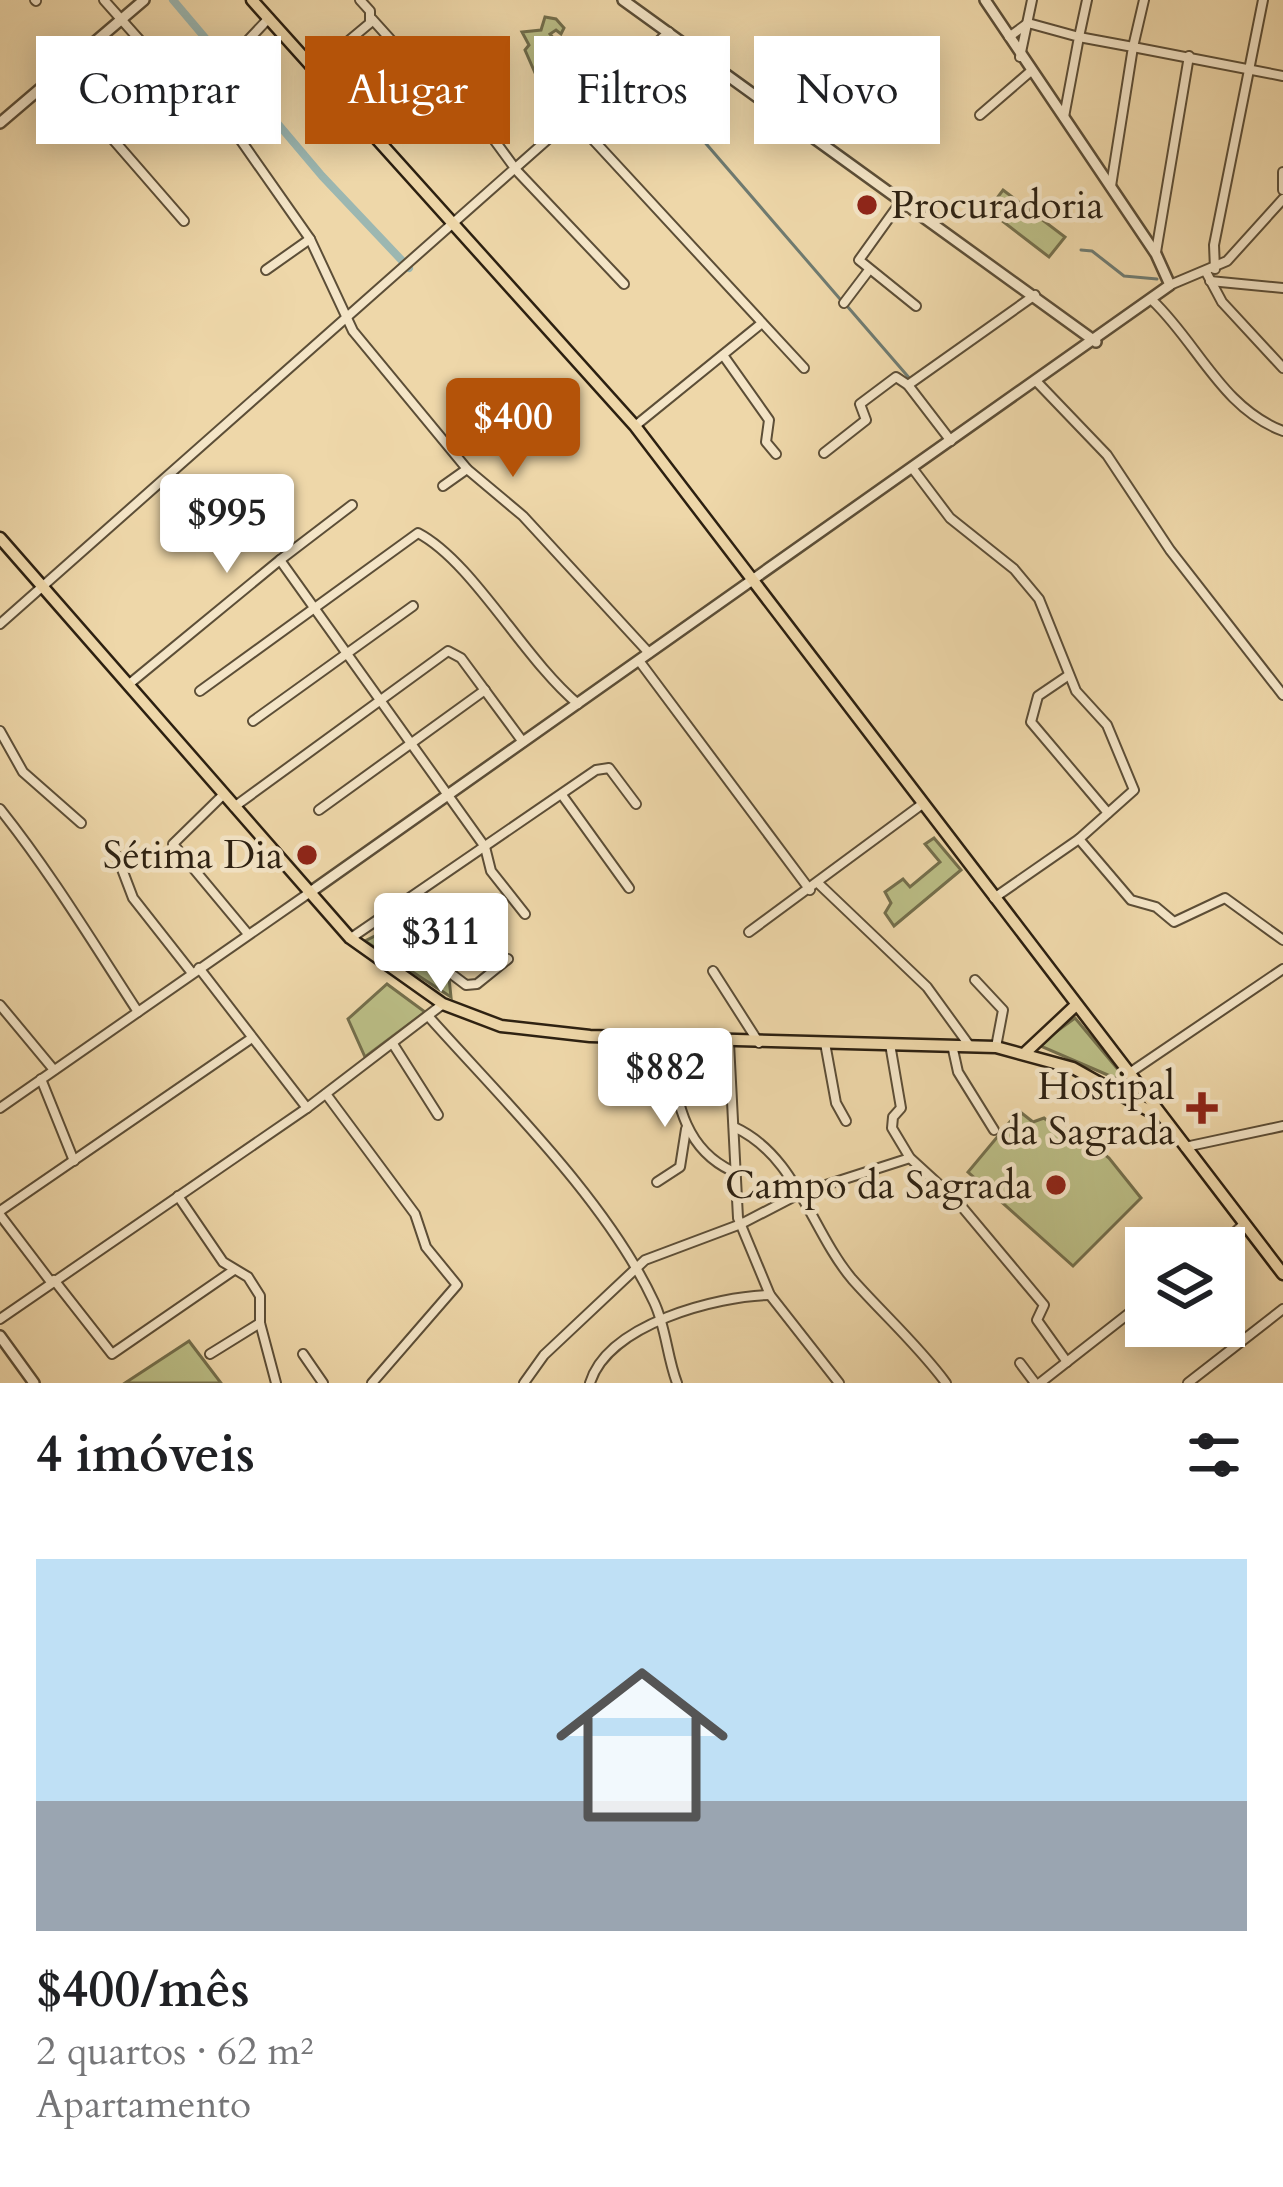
<!DOCTYPE html>
<html lang="pt">
<head>
<meta charset="utf-8">
<style>
	:root { --surface:#fff; --page:#f2f2f2; --text:#202124; --muted:#757577; --accent:#b45309 }
	body { margin:0; font-family:Cardo,serif; background:var(--page); color:var(--text); height:100vh; display:flex; flex-direction:column; font-size:45px; white-space:nowrap }
	* { box-sizing:border-box; margin:0 }
	p { font-size:39px; color:var(--muted) }
	.icon { flex:none; width:66px; height:66px; fill:none; stroke:currentColor; stroke-width:2; stroke-linecap:round; stroke-linejoin:round }
	.map { position:relative; height:1383px; overflow:hidden }
	.drawer { display:flex; flex-direction:column; background:var(--surface); flex:1 }
	.drawer>* { flex:none }
	.hud { position:absolute; left:36px; top:36px; width:1212px; height:108px; display:flex; gap:24px }
	.buttons { position:absolute; left:1125px; top:1227px; display:grid; gap:24px }
	.buttons a { display:grid; place-items:center; width:120px; height:120px; border-radius:0px; background:var(--surface); box-shadow:0 6px 30px #0003; font-size:60px }
	.price { position:absolute; translate:-50% -102px; padding:0 27px; border-radius:12px; background:#fff; color:#222; font-size:39px; line-height:78px; filter:drop-shadow(0 3px 6px #0008) }
	.price::after { content:''; position:absolute; left:50%; top:72px; width:36px; height:27px; margin-left:-18px; background:inherit; clip-path:polygon(0 0,100% 0,50% 100%) }
	.price.selected { background:var(--accent); color:#fff }
	ul { padding:0; list-style:none }
	li { display:grid; align-content:center; gap:24px; height:636px; padding:0 36px }
	li span { display:grid; place-items:center; height:372px; border-radius:0px; color:#555 }
	li>.icon { margin-inline-start:auto }
	span .icon { width:216px; height:216px; fill:#fffc; stroke-width:1 }
	li b { font-size:51px }
	h2 { display:flex; justify-content:space-between; align-items:center; height:144px; padding:0 36px; font-size:51px }
	.tag { padding:0 42px; border-radius:0px; background:var(--surface); box-shadow:0 6px 30px #0003; font-size:42px; line-height:108px }
	.tag.selected { background:var(--accent); color:#fff }
	.map>svg:first-child { display:block }
	.green { fill:#bbbe86; stroke:#746f4c; stroke-width:3 }
	.lines { fill:none; stroke-linecap:round; stroke-linejoin:round }
	.stream { stroke:#6f7b71; stroke-width:3 }
	.canal { stroke:#9cb7b1; stroke-width:8 }
	.minor-casing { stroke:#5c4e37; stroke-width:12 }
	.tertiary-casing { stroke:#5c4e37; stroke-width:14 }
	.primary-casing { stroke:#2c2011; stroke-width:15 }
	.minor { stroke:#f4e5c7; stroke-width:8 }
	.tertiary { stroke:#f4e5c7; stroke-width:9 }
	.primary { stroke:#eed7a9; stroke-width:10 }
	.poi-dot { fill:#8f2418; stroke:#f4e5c7; stroke-width:4.5 }
	.labels { text-anchor:middle; dominant-baseline:central; stroke-width:9; stroke-linejoin:round; paint-order:stroke }
	.poi-label { font-size:39px; fill:#2c2011; stroke:#f4e5c7; text-anchor:end }
</style>
</head>
<body>
<div class="map">
<svg width="1283" height="1383" viewBox="0 0 1283 1383">
	<rect width="100%" height="100%" fill="#eed7a9"/>
	<filter id="stains"><feTurbulence type="fractalNoise" baseFrequency=".00167" numOctaves="4"/><feColorMatrix values="0 0 0 0 .2 0 0 0 0 .09 0 0 0 0 .02 0 0 0 .5 -.17"/></filter>
	<radialGradient id="worn" r=".72"><stop offset=".6" stop-color="#630" stop-opacity="0"/><stop offset="1" stop-color="#630" stop-opacity=".3"/></radialGradient>
	<!-- green -->
	<g class="green">
		<polygon points="545,17 556,19 564,28 561,34 556,30 550,34 566,54 563,64 575,76 574,86 586,87 594,96 573,116 539,82 525,50 529,45 522,32 541,30"/>
		<polygon points="1003,190 1065,237 1049,257 988,210"/>
		<polygon points="934,838 961,870 894,926 885,913 891,903 885,892 903,879 910,887 940,862 925,844"/>
		<polygon points="395,926 449,978 451,997 365,941"/>
		<polygon points="387,984 425,1012 365,1057 348,1019"/>
		<polygon points="1075,1018 1131,1085 1038,1045"/>
		<polygon points="1019,1111 1033,1122 1044,1118 1066,1136 1076,1131 1109,1158 1141,1198 1073,1266 968,1172"/>
		<polygon points="189,1341 221,1383 125,1383"/>
	</g>
	<g class="lines">
		<!-- stream -->
		<g class="stream">
			<polyline points="639,66 840,299"/>
			<polyline points="1081,250 1092,251 1124,276 1157,279"/>
			<polyline points="847,306 911,380"/>
		</g>
		<!-- canal -->
		<polyline class="canal" points="173,0 322,176 409,268"/>
		<!-- minor casing -->
		<g class="minor-casing">
			<g id="minor">
				<polyline points="35,0 36,1"/>
				<polyline points="104,0 160,63 235,132 310,239 353,331 467,469 523,516 649,653"/>
				<polyline points="1087,0 1079,37 1133,47 1111,186"/>
				<polyline points="1144,0 1133,47 1283,76"/>
				<polyline points="372,19 455,111 481,122 517,171 624,284"/>
				<polyline points="1009,37 1028,23 1079,37 1064,117"/>
				<polyline points="237,52 269,18"/>
				<polyline points="1020,57 1032,0"/>
				<polyline points="316,68 370,23 370,11 360,0"/>
				<polyline points="57,75 184,221"/>
				<polyline points="980,115 1031,71"/>
				<polyline points="574,119 804,368"/>
				<polyline points="1283,172 1283,190"/>
				<polyline points="902,200 859,260 916,306"/>
				<polyline points="1156,252 1189,56"/>
				<polyline points="1215,269 1214,245 1263,0"/>
				<polyline points="266,270 310,239"/>
				<polyline points="1206,272 1222,302 1283,368"/>
				<polyline points="1210,281 1283,288"/>
				<polyline points="1170,285 1227,261 1283,199"/>
				<path d="M1153,301C1198,344 1222,408 1283,431"/>
				<polyline points="844,303 869,270"/>
				<polyline points="723,355 769,420 766,442 776,454"/>
				<polyline points="1037,382 1107,455 1170,550 1283,695"/>
				<polyline points="908,385 951,441"/>
				<polyline points="635,426 762,323"/>
				<polyline points="824,453 866,420 860,404 896,377 908,385 1035,295"/>
				<polyline points="913,469 950,518 1014,569 1039,599 1076,691 1107,725 1134,790 1079,839 1131,900 1156,907 1174,922 1225,898 1283,940"/>
				<polyline points="443,486 467,469"/>
				<polyline points="280,560 352,505"/>
				<polyline points="0,624 669,32"/>
				<polyline points="640,662 810,890"/>
				<polyline points="1069,675 1038,696 1031,722 1108,813"/>
				<polyline points="128,685 280,560 485,847 491,871 525,914"/>
				<path d="M200,691L418,533C473,562 523,658 578,704"/>
				<polyline points="253,721 413,606"/>
				<polyline points="0,731 23,772 81,823"/>
				<polyline points="224,794 173,844 248,934"/>
				<polyline points="562,795 629,888"/>
				<polyline points="234,807 448,651 461,658 523,742"/>
				<path d="M0,809C51,873 93,943 138,1012"/>
				<polyline points="319,810 485,690"/>
				<polyline points="117,856 133,898 192,973"/>
				<polyline points="819,884 927,987 969,1045"/>
				<polyline points="994,898 1079,839"/>
				<polyline points="391,913 429,957 466,985 477,984 508,959"/>
				<polyline points="749,932 921,805"/>
				<polyline points="351,938 596,770 609,768 636,804"/>
				<polyline points="199,968 307,1108"/>
				<polyline points="713,971 759,1043"/>
				<polyline points="975,980 1003,1010 996,1047"/>
				<polyline points="0,1005 54,1070"/>
				<path d="M429,1017C503,1100 607,1201 654,1302C666,1327 667,1357 677,1383"/>
				<path d="M667,1041C677,1093 679,1146 732,1171"/>
				<polyline points="729,1043 738,1218 770,1295 839,1383"/>
				<polyline points="825,1043 836,1103 846,1121"/>
				<polyline points="393,1044 438,1115"/>
				<polyline points="890,1044 901,1108 893,1117 892,1128 910,1158 957,1201 1044,1305 1037,1320 1067,1362"/>
				<polyline points="952,1045 958,1072 994,1130"/>
				<polyline points="1128,1074 1283,969"/>
				<polyline points="41,1079 74,1161"/>
				<polyline points="326,1094 415,1214 426,1247 457,1285 372,1383"/>
				<polyline points="0,1108 309,893"/>
				<path d="M734,1127C796,1155 811,1230 852,1279C883,1314 918,1345 946,1383"/>
				<polyline points="1185,1147 1283,1126"/>
				<polyline points="657,1182 680,1167 686,1129"/>
				<polyline points="178,1196 223,1262 248,1277 260,1296 260,1323 276,1383"/>
				<polyline points="0,1211 249,1040"/>
				<polyline points="0,1215 51,1282"/>
				<polyline points="1218,1248 1244,1224"/>
				<polyline points="54,1280 112,1354 234,1270"/>
				<polyline points="0,1319 307,1108 443,1004"/>
				<polyline points="210,1354 260,1323"/>
				<polyline points="303,1354 323,1383"/>
				<polyline points="1020,1363 1035,1383"/>
				<polyline points="524,1383 544,1355 645,1260 741,1224 801,1193 910,1158"/>
				<path d="M590,1383C608,1324 717,1296 770,1295"/>
				<polyline points="1040,1383 1146,1300"/>
				<polyline points="1188,1383 1283,1309"/>
			</g>
		</g>
		<!-- tertiary casing -->
		<g class="tertiary-casing">
			<g id="tertiary">
				<polyline points="623,0 1096,342"/>
				<polyline points="0,123 144,0"/>
				<polyline points="309,893 1170,285 1156,254 985,0"/>
				<polyline points="0,1336 34,1383"/>
			</g>
		</g>
		<!-- primary casing -->
		<g class="primary-casing">
			<g id="primary">
				<polyline points="252,0 635,426 1283,1274"/>
				<polyline points="0,538 350,938 443,1004 501,1026 590,1036 996,1047 1073,1068 1153,1113"/>
				<polyline points="1026,1052 1075,1006"/>
			</g>
		</g>
		<!-- minor -->
		<use href="#minor" class="minor"/>
		<!-- tertiary -->
		<use href="#tertiary" class="tertiary"/>
		<!-- primary -->
		<use href="#primary" class="primary"/>
	</g>
	<!-- markers -->
	<g class="poi-dot">
		<circle cx="867" cy="205" r="12"/>
		<circle cx="307" cy="855" r="12"/>
		<path d="M1196 1090h12v12h12v12h-12v12h-12v-12h-12v-12h12z"/>
		<circle cx="1056" cy="1185" r="12"/>
	</g>
	<g class="labels">
		<!-- poi labels -->
		<g class="poi-label">
			<text x="891" y="205" text-anchor="start">Procuradoria</text>
			<text x="283" y="855">Sétima Dia</text>
			<text x="1175" y="1086">Hostipal<tspan x="1175" dy="45">da Sagrada</tspan></text>
			<text x="1032" y="1185">Campo da Sagrada</text>
		</g>
	</g>
	<rect width="100%" height="100%" filter="url(#stains)"/>
	<rect width="100%" height="100%" fill="url(#worn)"/>
</svg>
<div class="buttons">
<a><svg class="icon" aria-label="layers" viewBox="0 0 24 24"><path d="M12 4l9 5-9 5-9-5zM3 14l9 5 9-5"/></svg></a>
</div>
<b class="price selected" style="left:513px;top:480px">$400</b>
<b class="price" style="left:227px;top:576px">$995</b>
<b class="price" style="left:441px;top:995px">$311</b>
<b class="price" style="left:665px;top:1130px">$882</b>
<div class="hud">
<a class="tag">Comprar</a>
<a class="tag selected">Alugar</a>
<a class="tag">Filtros</a>
<a class="tag">Novo</a>
</div>
</div>
<section class="drawer">
<h2>4 imóveis<svg class="icon" aria-label="filters" viewBox="0 0 24 24"><path d="M4 7h16M4 17h16"/><circle cx="9" cy="7" r="2"/><circle cx="15" cy="17" r="2"/></svg></h2>
<ul>
<li><span style="background:linear-gradient(#bfe0f5 65%,#9aa5b1 0)"><svg class="icon" aria-label="home" viewBox="0 0 24 24"><path d="M3 11l9-7 9 7M6 9v11h12V9"/></svg></span><div><b>$400/mês</b><p>2 quartos · 62 m²</p><p>Apartamento</p></div></li>
</ul>
</section>
</body>
</html>
